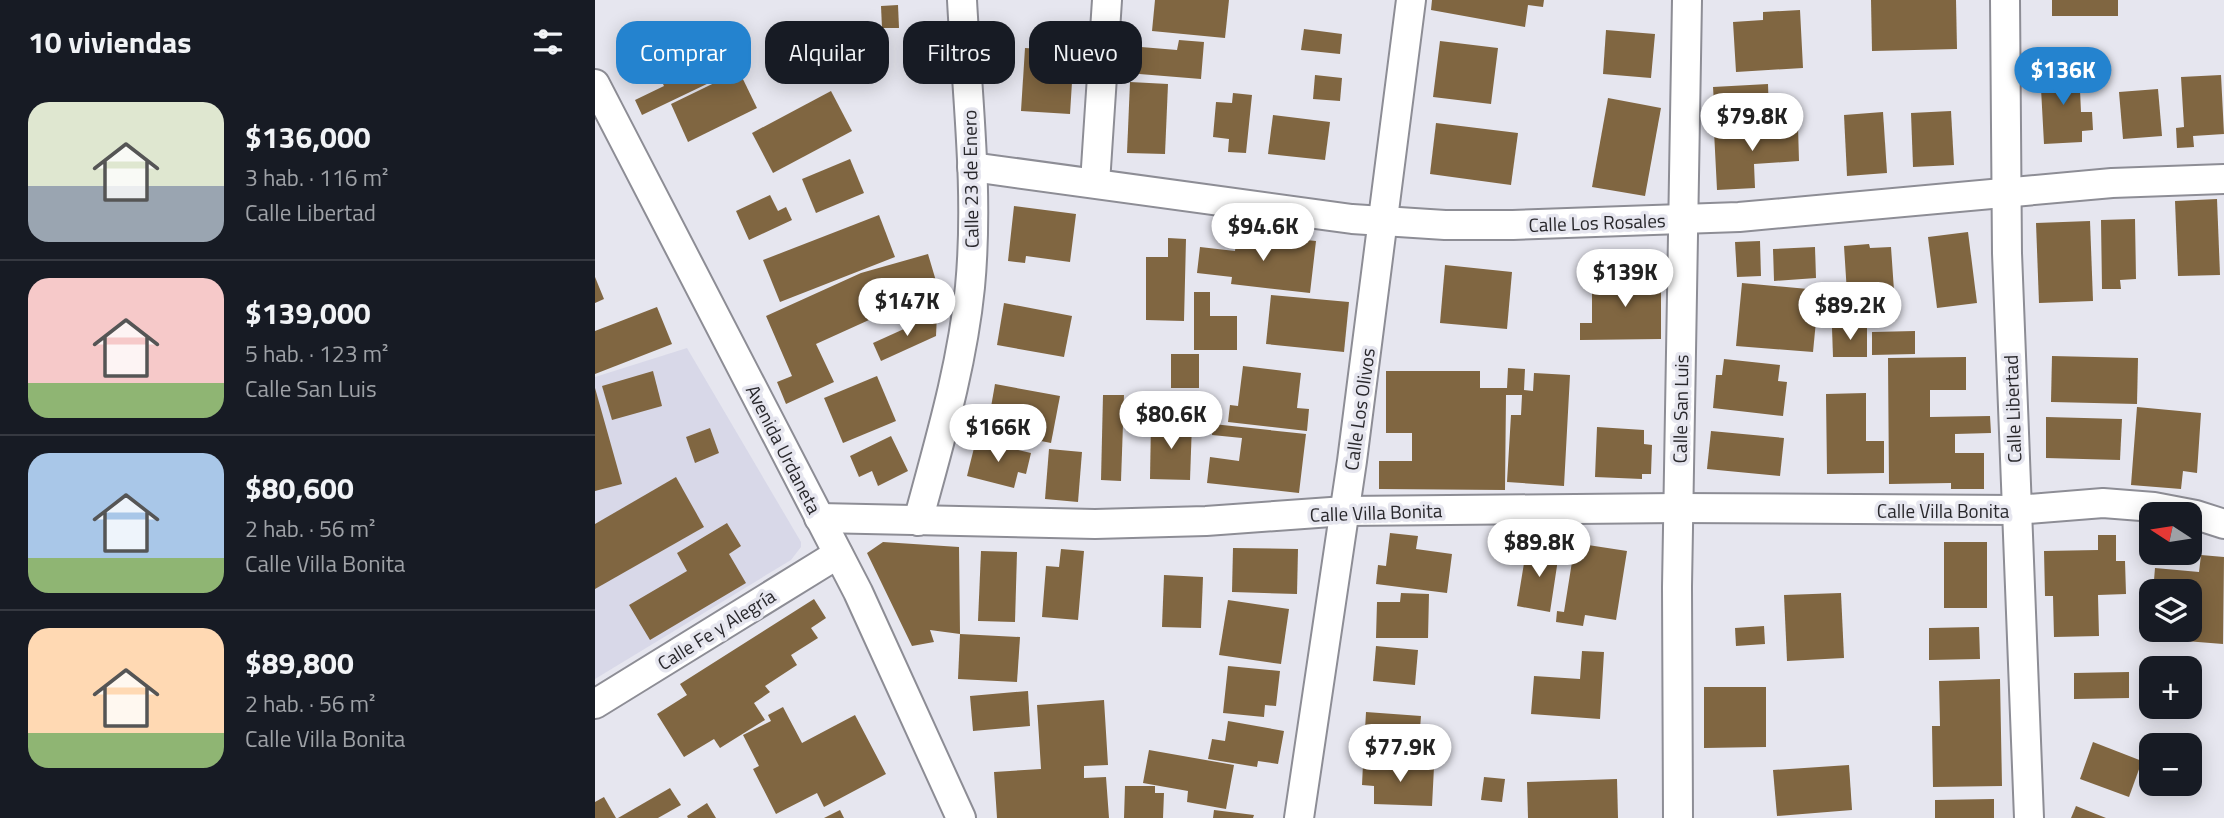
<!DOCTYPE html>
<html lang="es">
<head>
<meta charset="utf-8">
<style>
	:root { --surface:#171b24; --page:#242831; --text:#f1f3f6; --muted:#9ea1a6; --line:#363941; --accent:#2483cf }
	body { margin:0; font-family:"Titillium Web",sans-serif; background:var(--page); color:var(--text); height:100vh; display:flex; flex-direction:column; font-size:26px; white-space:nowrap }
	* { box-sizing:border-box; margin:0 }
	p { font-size:23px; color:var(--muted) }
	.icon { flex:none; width:38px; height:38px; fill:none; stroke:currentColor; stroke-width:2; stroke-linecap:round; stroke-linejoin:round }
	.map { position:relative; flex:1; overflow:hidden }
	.drawer { display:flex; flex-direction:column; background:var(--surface); width:595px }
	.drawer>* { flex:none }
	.hud { position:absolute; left:21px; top:21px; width:665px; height:63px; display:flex; gap:14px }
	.needle { width:46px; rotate:282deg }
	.controls { position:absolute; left:1544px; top:502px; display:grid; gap:14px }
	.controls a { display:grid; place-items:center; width:63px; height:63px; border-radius:14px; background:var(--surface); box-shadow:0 4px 18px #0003; font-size:35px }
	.price { position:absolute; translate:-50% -60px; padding:0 16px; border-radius:24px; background:#fff; color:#222; font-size:23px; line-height:46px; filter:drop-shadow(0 2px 4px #0008) }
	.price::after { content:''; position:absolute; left:50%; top:42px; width:21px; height:16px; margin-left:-10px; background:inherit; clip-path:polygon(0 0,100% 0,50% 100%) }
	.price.active { background:var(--accent); color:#fff }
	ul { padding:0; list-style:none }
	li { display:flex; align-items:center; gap:21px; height:175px; padding:0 28px }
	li+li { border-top:2px solid var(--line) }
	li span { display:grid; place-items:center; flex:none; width:196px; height:140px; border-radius:21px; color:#555 }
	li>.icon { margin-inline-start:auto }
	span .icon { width:84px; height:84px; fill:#fffc; stroke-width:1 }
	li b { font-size:30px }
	h2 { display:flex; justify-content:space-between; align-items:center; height:84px; padding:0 28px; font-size:30px }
	.tag { padding:0 24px; border-radius:21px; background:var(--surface); box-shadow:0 4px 18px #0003; font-size:24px; line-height:63px }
	.tag.active { background:var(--accent); color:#fff }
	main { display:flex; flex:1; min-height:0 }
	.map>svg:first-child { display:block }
	.built { fill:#d8d8e8 }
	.building { fill:#806641 }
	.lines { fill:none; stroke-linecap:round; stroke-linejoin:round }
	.minor-casing { stroke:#8d8d95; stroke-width:32 }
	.minor { stroke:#fff; stroke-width:28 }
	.labels { text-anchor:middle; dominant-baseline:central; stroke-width:7; stroke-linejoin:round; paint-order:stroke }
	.street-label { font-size:19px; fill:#29282c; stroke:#e6e6ef }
</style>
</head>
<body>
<main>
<section class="drawer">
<h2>10 viviendas<svg class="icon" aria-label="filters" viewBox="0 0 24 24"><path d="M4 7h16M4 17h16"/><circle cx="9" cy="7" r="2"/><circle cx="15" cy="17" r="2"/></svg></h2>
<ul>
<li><span style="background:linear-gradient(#dfe7d0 60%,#9aa5b1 0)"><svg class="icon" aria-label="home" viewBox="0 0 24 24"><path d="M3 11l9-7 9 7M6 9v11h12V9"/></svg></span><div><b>$136,000</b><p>3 hab. · 116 m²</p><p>Calle Libertad</p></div></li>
<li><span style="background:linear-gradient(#f6c9c9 75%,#8fb573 0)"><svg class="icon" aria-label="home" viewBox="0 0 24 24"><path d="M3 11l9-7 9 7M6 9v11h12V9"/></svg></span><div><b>$139,000</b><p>5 hab. · 123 m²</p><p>Calle San Luis</p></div></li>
<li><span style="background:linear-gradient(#a9c7e8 75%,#8fb573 0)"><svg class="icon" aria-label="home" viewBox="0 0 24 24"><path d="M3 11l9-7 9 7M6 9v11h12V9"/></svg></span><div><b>$80,600</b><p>2 hab. · 56 m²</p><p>Calle Villa Bonita</p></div></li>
<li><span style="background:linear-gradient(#ffd9b3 75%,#8fb573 0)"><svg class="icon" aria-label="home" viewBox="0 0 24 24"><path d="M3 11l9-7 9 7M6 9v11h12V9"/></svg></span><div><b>$89,800</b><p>2 hab. · 56 m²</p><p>Calle Villa Bonita</p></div></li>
</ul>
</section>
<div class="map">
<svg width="1629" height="818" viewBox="0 0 1629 818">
	<rect width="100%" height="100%" fill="#e6e6ef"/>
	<!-- built -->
	<polygon class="built" points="92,348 206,542 206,547 196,560 0,679 0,377"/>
	<!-- building -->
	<g class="building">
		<polygon points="560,0 634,0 630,38 557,31"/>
		<polygon points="837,0 949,0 948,7 933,5 930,27 836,10"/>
		<polygon points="1276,0 1361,0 1362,49 1277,51"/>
		<rect x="1457" y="0" width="66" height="16"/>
		<polygon points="303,5 304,28 287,28 286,6"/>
		<polygon points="1205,10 1208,68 1141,72 1138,22 1168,20 1168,12"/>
		<polygon points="709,29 747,34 745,54 706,50"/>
		<polygon points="1011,30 1060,34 1056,78 1008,74"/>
		<polygon points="100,33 117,69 111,72 116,82 47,115 40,100 69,86 54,56"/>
		<polygon points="584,40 609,42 606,79 532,73 534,46 582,50"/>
		<polygon points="845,41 903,48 896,104 838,97"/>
		<polygon points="430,48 479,51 475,114 426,111"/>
		<polygon points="1484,68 1486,112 1497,112 1498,130 1487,131 1487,142 1449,144 1445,70"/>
		<polygon points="144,71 162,108 93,142 76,104"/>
		<polygon points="720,75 747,78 745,101 718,99"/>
		<polygon points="1626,75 1629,134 1598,136 1599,147 1582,148 1581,128 1589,127 1586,77"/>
		<polygon points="535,82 573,84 570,154 532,153"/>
		<polygon points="1173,84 1174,115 1137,116 1136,102 1119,103 1118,87"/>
		<polygon points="1563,89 1567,136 1528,139 1524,92"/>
		<polygon points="236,91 257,131 178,173 157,133"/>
		<polygon points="638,93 657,95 651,153 633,152 634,139 618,137 621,102 637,103"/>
		<polygon points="1013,98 1066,108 1050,196 997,187"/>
		<polygon points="1356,111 1359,165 1318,167 1316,113"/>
		<polygon points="1288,112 1292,173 1252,176 1249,115"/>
		<polygon points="678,115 735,122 730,160 673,154"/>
		<polygon points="841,123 923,133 916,185 835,174"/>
		<polygon points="1203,126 1204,161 1159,164 1160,188 1122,190 1119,131"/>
		<polygon points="255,159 269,193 221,213 207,179"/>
		<polygon points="175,195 183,211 191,207 197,220 154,240 141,211"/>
		<polygon points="1622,199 1625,275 1583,276 1580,201"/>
		<polygon points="419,206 481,214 475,262 431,256 430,263 413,261"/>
		<polygon points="284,215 300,257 185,302 168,260"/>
		<polygon points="1540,219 1541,279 1525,280 1526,289 1507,289 1506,220"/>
		<polygon points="1495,221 1498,301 1444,303 1441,223"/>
		<polygon points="1373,232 1382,303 1342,308 1333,237"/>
		<polygon points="642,233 721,241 715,293 636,284 637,277 602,273 605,247 640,251"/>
		<polygon points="573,238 591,239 589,321 551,320 551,257 573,257"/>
		<polygon points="1165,241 1166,276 1142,277 1140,242"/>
		<polygon points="1274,244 1275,248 1296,247 1300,305 1253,309 1249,246"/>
		<polygon points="1220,247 1221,278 1179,281 1178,249"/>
		<polygon points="333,254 341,281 298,294 297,287 275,293 285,315 221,344 239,382 191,404 182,382 197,376 171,316 266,273"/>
		<polygon points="850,265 917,272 912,329 845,323"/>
		<polygon points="997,276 1066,276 1066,339 985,340 985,323 997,323"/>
		<polygon points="0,277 9,299 0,303"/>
		<polygon points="1147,283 1224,290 1218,352 1141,346"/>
		<polygon points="599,292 615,292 615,316 642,316 642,350 599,350"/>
		<polygon points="676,295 754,302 749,352 671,344"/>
		<polygon points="409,303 477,316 469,357 402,345"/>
		<polygon points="62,307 77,344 0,374 0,331"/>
		<polygon points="342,314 341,336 286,361 278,343"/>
		<polygon points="1272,327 1272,357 1238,357 1237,328"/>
		<polygon points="1320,331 1320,354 1277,355 1277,332"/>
		<rect x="576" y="354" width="28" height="34"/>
		<polygon points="1457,356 1543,358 1542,404 1456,402"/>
		<polygon points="1371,357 1371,390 1335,390 1335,417 1395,416 1396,433 1360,434 1360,453 1389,453 1389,489 1356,489 1356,483 1294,484 1293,358"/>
		<polygon points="1129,359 1185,365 1183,381 1192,382 1188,416 1118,408 1121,375 1127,375"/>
		<polygon points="648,366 706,373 702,408 714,409 712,431 633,422 635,405 643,406"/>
		<polygon points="913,368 930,369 929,390 938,391 939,373 975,375 969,486 912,482 916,415 926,415 927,395 911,395 910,490 784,489 784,461 817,461 817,433 791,433 791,371 885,371 885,388 912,388"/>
		<polygon points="58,371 67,406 17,420 7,386"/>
		<polygon points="282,376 301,421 248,443 229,398"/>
		<polygon points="400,384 465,396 456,443 392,430"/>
		<polygon points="0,388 27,484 0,491"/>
		<polygon points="1271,393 1271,441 1289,441 1289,473 1232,474 1231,394"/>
		<polygon points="508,395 529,395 526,481 506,480"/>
		<polygon points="1542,407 1606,413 1602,473 1588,471 1586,489 1536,485"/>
		<polygon points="1451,417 1527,419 1525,460 1451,458"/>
		<polygon points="556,422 597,423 595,480 555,479"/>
		<polygon points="618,424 711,434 704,493 612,483 615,457 644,461 647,438 617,435"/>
		<polygon points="1002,427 1049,430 1049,444 1057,445 1056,474 1047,474 1047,479 1000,477"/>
		<polygon points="115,428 124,453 100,463 91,437"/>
		<polygon points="1116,431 1189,438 1185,476 1112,469"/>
		<polygon points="296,436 313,471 283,486 277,471 264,477 255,456"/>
		<polygon points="381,440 436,453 431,474 423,472 419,488 372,476"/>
		<polygon points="454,449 487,452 483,502 450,499"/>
		<polygon points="81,477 109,527 0,589 0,524"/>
		<polygon points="132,523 146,546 134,554 151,583 55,640 34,605 92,571 82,553"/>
		<polygon points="795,533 823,536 821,549 857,554 852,593 781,584 783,565 791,566"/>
		<polygon points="1503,535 1521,535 1521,561 1530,561 1531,594 1503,595 1504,636 1459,637 1458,596 1450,596 1449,551 1503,550"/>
		<polygon points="288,542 364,547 365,634 335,630 339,642 317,646 272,553"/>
		<rect x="1349" y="542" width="43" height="66"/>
		<polygon points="947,543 965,546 955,612 922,606 930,557 944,559"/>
		<polygon points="980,543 1032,551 1021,620 990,615 988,626 961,622 962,611 969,612"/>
		<polygon points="638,548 703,549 702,594 637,592"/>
		<polygon points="466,549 489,551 483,620 447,617 451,566 464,567"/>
		<polygon points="386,551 422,552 420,622 383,621"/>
		<polygon points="1606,555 1629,557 1628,644 1578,640 1579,630 1594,630 1594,592 1558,592 1560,568 1604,572"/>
		<polygon points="569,575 608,577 606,628 567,627"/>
		<polygon points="806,593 834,594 833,638 781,638 782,602 805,602"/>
		<polygon points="1246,593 1249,658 1192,661 1189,595"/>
		<polygon points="219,599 231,618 216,628 223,638 196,655 202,665 170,686 175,692 159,703 170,720 125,748 119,739 89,757 62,714 92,695 85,684"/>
		<polygon points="633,600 694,609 686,664 624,655"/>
		<polygon points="1169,626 1170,644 1141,646 1140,628"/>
		<polygon points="1384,627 1385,659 1334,660 1334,628"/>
		<polygon points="365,634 425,637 422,682 363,679"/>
		<polygon points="781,646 823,650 820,685 778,681"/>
		<polygon points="987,651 1009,652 1005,719 936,714 939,676 985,679"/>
		<polygon points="633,666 685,671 681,706 670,705 669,717 628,713"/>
		<polygon points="1534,672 1534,698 1479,699 1479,673"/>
		<polygon points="1405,679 1407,786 1338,787 1337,726 1345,726 1344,681"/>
		<polygon points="1109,687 1171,687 1171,747 1109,748"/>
		<polygon points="433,691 435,726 378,731 375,696"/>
		<polygon points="509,700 513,765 489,766 489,778 511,777 514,818 402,818 399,772 446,769 442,705"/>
		<polygon points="188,707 207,743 260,715 291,774 229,807 222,793 181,814 158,769 164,766 148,735 176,721 173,715"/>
		<polygon points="771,712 826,716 823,754 776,751 778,731 770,730"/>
		<polygon points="633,721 689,731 683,764 663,761 662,767 613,759 617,739 630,741"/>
		<polygon points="1498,742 1547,761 1534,797 1485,779"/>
		<polygon points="554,750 639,765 631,809 592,802 593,791 548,783"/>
		<polygon points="768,764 839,767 837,806 779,804 779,786 767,785"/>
		<polygon points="1254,765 1257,810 1182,816 1178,770"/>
		<polygon points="889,777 910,779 907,802 886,800"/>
		<polygon points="1022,779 1023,818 933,818 932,782"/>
		<polygon points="530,786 560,786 560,793 569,793 568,818 529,818"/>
		<polygon points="75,788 86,805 63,818 23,818"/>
		<polygon points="9,797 21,818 0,818 0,802"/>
		<polygon points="1399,799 1399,818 1340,818 1340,800"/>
		<polygon points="112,803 121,818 93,818 92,816"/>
		<polygon points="1481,806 1511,818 1476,818"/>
		<polygon points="245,810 249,818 229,818"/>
		<polygon points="619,810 659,815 658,818 618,818"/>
	</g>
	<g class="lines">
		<!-- minor casing -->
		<g class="minor-casing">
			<g id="minor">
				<polyline points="1410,0 1412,253 1434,818"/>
				<polyline points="0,84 263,592 366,818"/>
				<polyline points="377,167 757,219 850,225 918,225 1144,217 1517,183 1629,179"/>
				<polyline points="500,183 512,0"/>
				<polyline points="224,518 500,524 611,521 750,511 1083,508 1421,510 1508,503 1559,507 1601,515 1629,524"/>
				<path d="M323,521C344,443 367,367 375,287C384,192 372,95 367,0"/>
				<polyline points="0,704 243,554"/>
				<polyline points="704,818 757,461 816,0"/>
				<polyline points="1083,818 1082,587 1092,0"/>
			</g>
		</g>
		<!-- minor -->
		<use href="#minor" class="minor"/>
	</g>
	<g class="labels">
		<!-- street labels -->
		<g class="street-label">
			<text transform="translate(375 179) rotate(-91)">Calle 23 de Enero</text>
			<text transform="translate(1002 222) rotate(-2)">Calle Los Rosales</text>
			<text transform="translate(764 409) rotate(-82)">Calle Los Olivos</text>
			<text transform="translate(1085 409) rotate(-89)">Calle San Luis</text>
			<text transform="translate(1417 409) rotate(-92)">Calle Libertad</text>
			<text transform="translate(189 449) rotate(63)">Avenida Urdaneta</text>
			<text x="1348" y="510">Calle Villa Bonita</text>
			<text transform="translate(781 512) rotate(-2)">Calle Villa Bonita</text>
			<text transform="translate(121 629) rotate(-32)">Calle Fe y Alegría</text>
		</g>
	</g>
</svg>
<div class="controls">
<a><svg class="needle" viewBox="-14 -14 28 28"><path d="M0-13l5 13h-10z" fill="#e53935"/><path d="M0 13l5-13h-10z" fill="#9ea1a6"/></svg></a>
<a><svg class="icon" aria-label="layers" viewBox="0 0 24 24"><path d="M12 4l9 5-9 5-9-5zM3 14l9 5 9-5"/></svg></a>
<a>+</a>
<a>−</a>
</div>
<b class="price active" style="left:1468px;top:107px">$136K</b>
<b class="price" style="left:1157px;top:153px">$79.8K</b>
<b class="price" style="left:668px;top:263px">$94.6K</b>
<b class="price" style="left:1030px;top:309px">$139K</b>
<b class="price" style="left:312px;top:338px">$147K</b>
<b class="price" style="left:1255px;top:342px">$89.2K</b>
<b class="price" style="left:576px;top:451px">$80.6K</b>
<b class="price" style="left:403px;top:464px">$166K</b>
<b class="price" style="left:944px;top:579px">$89.8K</b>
<b class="price" style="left:805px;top:784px">$77.9K</b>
<div class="hud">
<a class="tag active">Comprar</a>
<a class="tag">Alquilar</a>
<a class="tag">Filtros</a>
<a class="tag">Nuevo</a>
</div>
</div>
</main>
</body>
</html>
